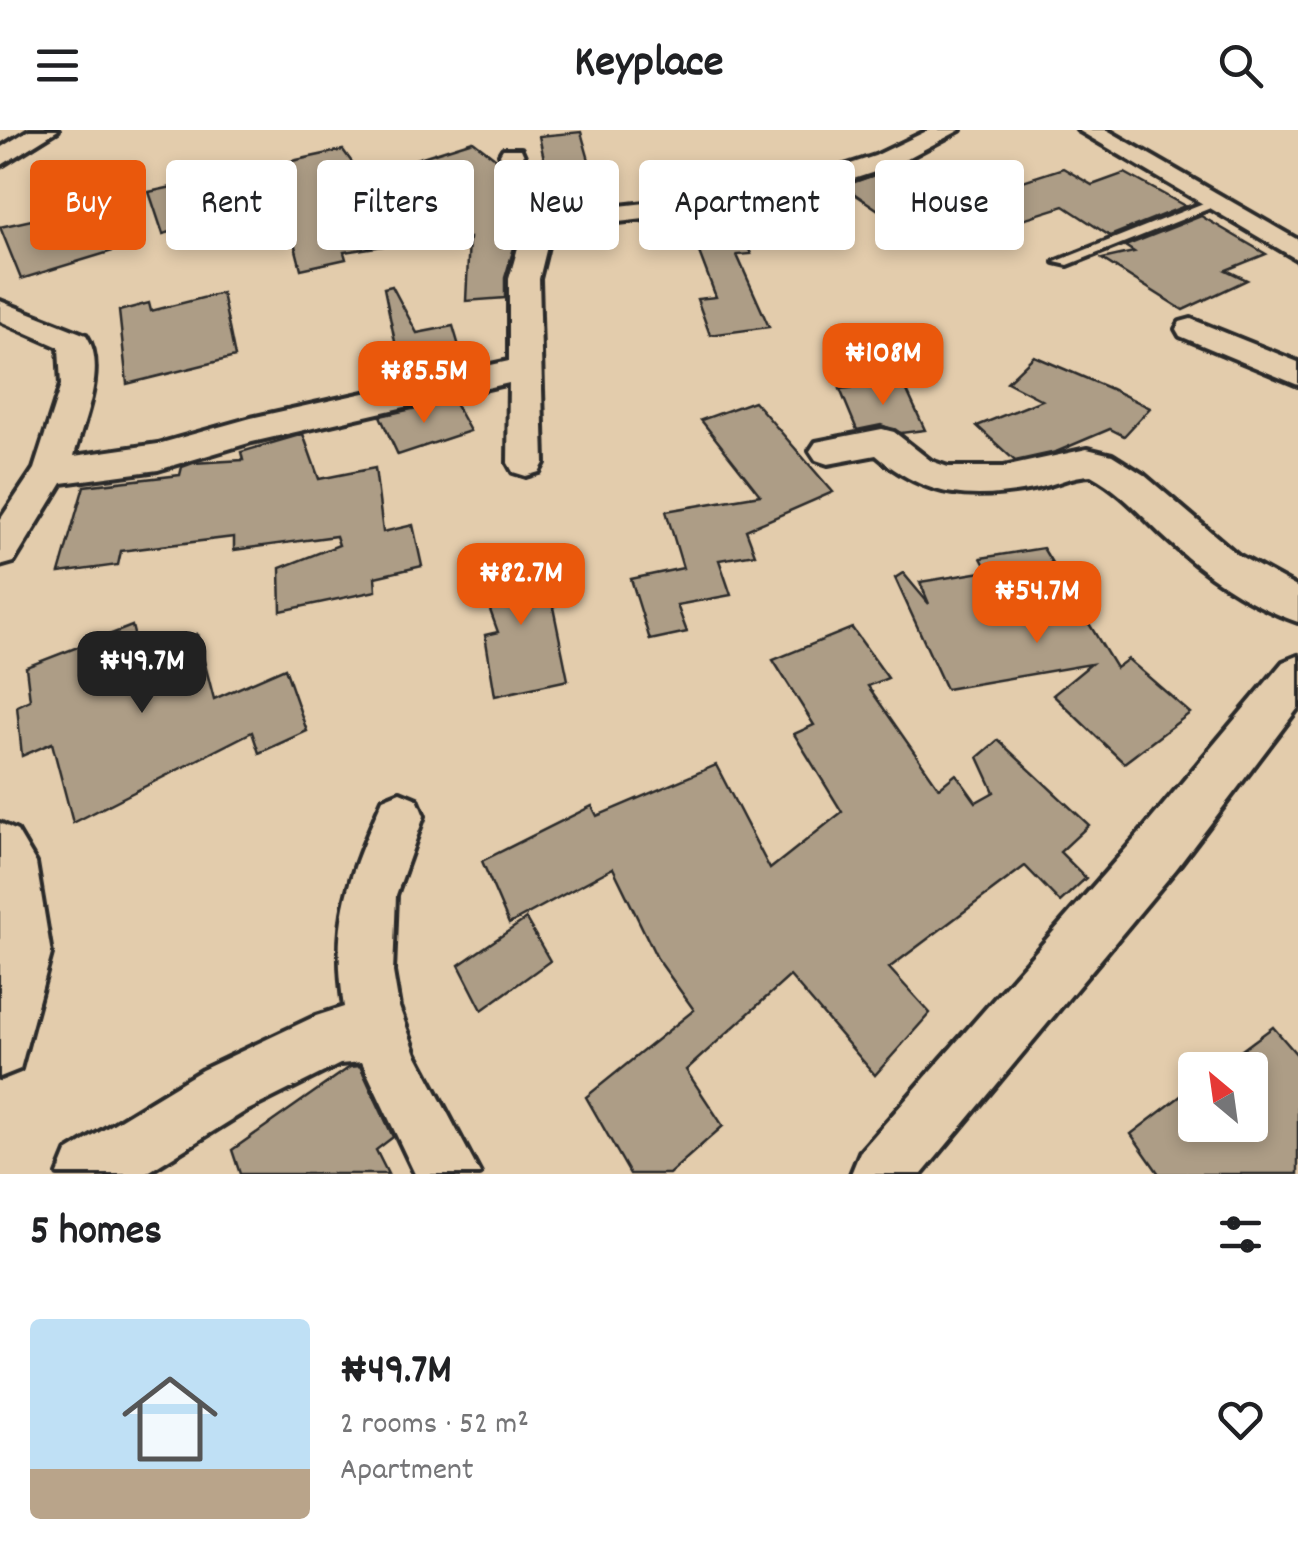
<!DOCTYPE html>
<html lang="en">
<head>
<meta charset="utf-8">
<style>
	:root { --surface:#fff; --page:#f6f6f6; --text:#202124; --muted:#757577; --accent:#ea580c }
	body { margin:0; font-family:Dekko,sans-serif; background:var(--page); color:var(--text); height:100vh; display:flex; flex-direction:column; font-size:38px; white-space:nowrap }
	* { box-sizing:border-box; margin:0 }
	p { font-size:32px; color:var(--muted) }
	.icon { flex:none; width:55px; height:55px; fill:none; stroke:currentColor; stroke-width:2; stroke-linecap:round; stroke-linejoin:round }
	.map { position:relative; height:1044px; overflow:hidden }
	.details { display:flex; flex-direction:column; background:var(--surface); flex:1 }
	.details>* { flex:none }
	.hud { position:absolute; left:30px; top:30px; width:1240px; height:90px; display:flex; gap:20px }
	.needle { width:65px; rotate:331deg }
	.buttons { position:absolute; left:1178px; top:922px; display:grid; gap:20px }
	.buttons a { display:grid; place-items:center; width:90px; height:90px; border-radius:10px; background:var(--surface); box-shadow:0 5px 15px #0003; font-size:50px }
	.price { position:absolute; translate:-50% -85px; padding:0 22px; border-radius:20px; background:var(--accent); color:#fff; font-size:32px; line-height:65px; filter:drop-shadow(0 2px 5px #0008) }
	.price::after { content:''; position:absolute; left:50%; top:60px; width:30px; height:22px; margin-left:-15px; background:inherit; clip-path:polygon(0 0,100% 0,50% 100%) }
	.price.on { background:#222; color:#fff }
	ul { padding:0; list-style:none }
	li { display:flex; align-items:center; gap:30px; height:250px; padding:0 30px }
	li span { display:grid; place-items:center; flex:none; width:280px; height:200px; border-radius:10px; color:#555 }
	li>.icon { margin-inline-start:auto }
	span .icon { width:120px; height:120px; fill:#fffc; stroke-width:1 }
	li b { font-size:42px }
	h2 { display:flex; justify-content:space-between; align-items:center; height:120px; padding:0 30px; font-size:42px }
	.chip { padding:0 35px; border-radius:10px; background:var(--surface); box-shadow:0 5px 15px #0003; font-size:35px; line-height:90px }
	.chip.on { background:var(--accent); color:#fff }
	header { display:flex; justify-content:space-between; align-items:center; height:130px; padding:0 30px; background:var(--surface); font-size:45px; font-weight:700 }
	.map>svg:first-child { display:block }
	.building { fill:#ad9d86; stroke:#2b2b2b; stroke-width:2.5 }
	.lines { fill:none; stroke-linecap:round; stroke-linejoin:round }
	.lane-casing { stroke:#2b2b2b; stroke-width:8 }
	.street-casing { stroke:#2b2b2b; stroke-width:8 }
	.lane { fill:#e3ccac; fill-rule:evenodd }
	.street { fill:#e3ccac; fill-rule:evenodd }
</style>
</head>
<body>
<header><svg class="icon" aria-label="menu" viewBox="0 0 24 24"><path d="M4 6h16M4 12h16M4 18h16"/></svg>Keyplace<svg class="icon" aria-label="search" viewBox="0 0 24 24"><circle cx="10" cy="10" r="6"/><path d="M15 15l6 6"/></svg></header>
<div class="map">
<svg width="1298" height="1044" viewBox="0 0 1298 1044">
	<rect width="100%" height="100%" fill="#e3ccac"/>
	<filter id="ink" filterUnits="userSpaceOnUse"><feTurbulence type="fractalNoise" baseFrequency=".01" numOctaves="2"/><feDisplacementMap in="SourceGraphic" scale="20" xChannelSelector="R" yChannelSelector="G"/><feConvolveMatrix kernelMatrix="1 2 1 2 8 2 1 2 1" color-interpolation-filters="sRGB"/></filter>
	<g filter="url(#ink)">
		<!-- building -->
		<g class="building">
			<polygon points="581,2 600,69 554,75 539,6"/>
			<polygon points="473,11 499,31 516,79 516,111 505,148 505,168 466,171 469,108 418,118 415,111 344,122 346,129 301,139 287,85 237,93 237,85 163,104 149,62 343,20 362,46"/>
			<polygon points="900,36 958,72 1063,38 1092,55 1125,43 1185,76 1110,106 1064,76 933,117 843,56"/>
			<polygon points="1201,86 1266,124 1226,140 1247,150 1183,180 1102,129 1134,122 1125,116"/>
			<polygon points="735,88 751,124 737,125 769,197 710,205 697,169 716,167 688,93"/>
			<polygon points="36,89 129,116 21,149 0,97"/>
			<polygon points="392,156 417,203 453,196 463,230 435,236 438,243 403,251 384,158"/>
			<polygon points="222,163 235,227 127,254 119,181 149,173 151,181"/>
			<polygon points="1034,226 1111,259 1150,278 1124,306 1110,299 1056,322 1015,331 977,296 1042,270 1007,252"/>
			<polygon points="903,252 925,300 901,303 881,295 857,300 840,259"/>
			<polygon points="453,270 470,301 398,325 380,286"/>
			<polygon points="754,271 833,362 746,400 755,424 719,430 731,465 677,475 687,502 650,510 631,449 683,438 666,381 760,365 701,290"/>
			<polygon points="303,304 319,349 375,338 383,402 413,395 422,436 375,447 376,461 281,481 280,438 339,415 336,406 234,420 234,407 121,421 118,435 59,443 84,356 180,345 182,337 193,333 243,330 241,322"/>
			<polygon points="1043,418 1116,538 1128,529 1190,583 1124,633 1053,565 1091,534 946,559 895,448 903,443 929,474 920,452 988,441 981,428"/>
			<polygon points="502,424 510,447 541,437 557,475 553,477 568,550 495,566 485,505 498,502 473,433"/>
			<polygon points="132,496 140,527 197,504 214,569 285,538 307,601 259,623 252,602 73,693 52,613 22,626 17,576 30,570 26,537"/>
			<polygon points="852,498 888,548 868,556 939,658 956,644 976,672 994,662 978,627 998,610 1089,695 1060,722 1086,748 1060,772 1025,736 889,838 930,883 875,945 790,846 686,940 723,996 669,1044 630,1044 586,967 694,880 657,828 613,738 509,794 482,731 592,676 597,686 716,635 770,739 842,682 794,604 814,595 773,530"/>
			<polygon points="526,789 550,831 482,880 459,835"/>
			<polygon points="1273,897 1298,926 1298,1044 1159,1044 1131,1004 1195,955 1195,995 1250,995 1250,940 1215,940"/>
			<polygon points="360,936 393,1007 376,1020 388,1044 240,1044 232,1020 350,937"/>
		</g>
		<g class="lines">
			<!-- lane casing -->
			<g class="lane-casing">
				<polygon id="lane" points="1211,70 1223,73 1068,135 1055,132"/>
			</g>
			<!-- street casing -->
			<g class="street-casing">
				<g id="street">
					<polygon points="29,0 58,0 0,36 0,18"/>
					<path d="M929,0H960L893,36L780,73L551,100L539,149L544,333L539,342L526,346L513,342L508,333L509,253L252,312L158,340L62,353L14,432L0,436V390L34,339L61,255L59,217L0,191V171L86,205C108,238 83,292 74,326L158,314L251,288L509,231V149L525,93L500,24L503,19H521L549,84L777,58L875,26Z"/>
					<polygon points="1078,0 1107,0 1298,110 1298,130"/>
					<polygon points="1191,189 1298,232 1298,255 1180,206 1176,199 1180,192"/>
					<path d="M882,299L894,302L931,331L948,337H1004L1087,319L1112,325L1144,345L1238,425L1298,458V492C1244,473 1204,444 1162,405C1140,384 1119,360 1091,345C1073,345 1056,354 1038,358C974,371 926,369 876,325L828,334L816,330L810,321L816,312Z"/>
					<polygon points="1298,526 1298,578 1176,739 922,1044 851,1044 860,1022 1140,703 1283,532"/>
					<path d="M400,662L417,669L424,686L396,765L393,842L399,877L416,924L480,1044H415L362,932L340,934L244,982L145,1044H58L67,1022L202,940L316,886L344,877C331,790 348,748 383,669Z"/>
					<polygon points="0,693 17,701 36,733 51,824 20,939 0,947"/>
				</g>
			</g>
			<!-- lane -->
			<use href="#lane" class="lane"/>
			<!-- street -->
			<use href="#street" class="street"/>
		</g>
	</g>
</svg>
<div class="buttons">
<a><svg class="needle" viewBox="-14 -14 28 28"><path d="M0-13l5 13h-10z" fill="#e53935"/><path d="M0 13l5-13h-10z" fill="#757577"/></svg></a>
</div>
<b class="price" style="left:883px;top:278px">₦108M</b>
<b class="price" style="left:424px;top:296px">₦85.5M</b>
<b class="price" style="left:521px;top:498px">₦82.7M</b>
<b class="price" style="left:1037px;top:516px">₦54.7M</b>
<b class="price on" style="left:142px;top:586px">₦49.7M</b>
<div class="hud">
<a class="chip on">Buy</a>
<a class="chip">Rent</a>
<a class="chip">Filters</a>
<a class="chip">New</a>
<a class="chip">Apartment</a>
<a class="chip">House</a>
</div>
</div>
<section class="details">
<h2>5 homes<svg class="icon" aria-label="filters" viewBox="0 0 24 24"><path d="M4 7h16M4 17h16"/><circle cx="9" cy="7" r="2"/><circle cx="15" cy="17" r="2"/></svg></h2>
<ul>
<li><span style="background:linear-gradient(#bfe0f5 75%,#b9a48a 0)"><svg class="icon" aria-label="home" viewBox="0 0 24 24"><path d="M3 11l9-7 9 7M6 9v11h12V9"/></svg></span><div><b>₦49.7M</b><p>2 rooms · 52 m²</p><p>Apartment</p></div><svg class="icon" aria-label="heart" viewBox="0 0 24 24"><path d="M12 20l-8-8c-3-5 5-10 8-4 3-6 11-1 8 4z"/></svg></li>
</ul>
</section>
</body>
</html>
